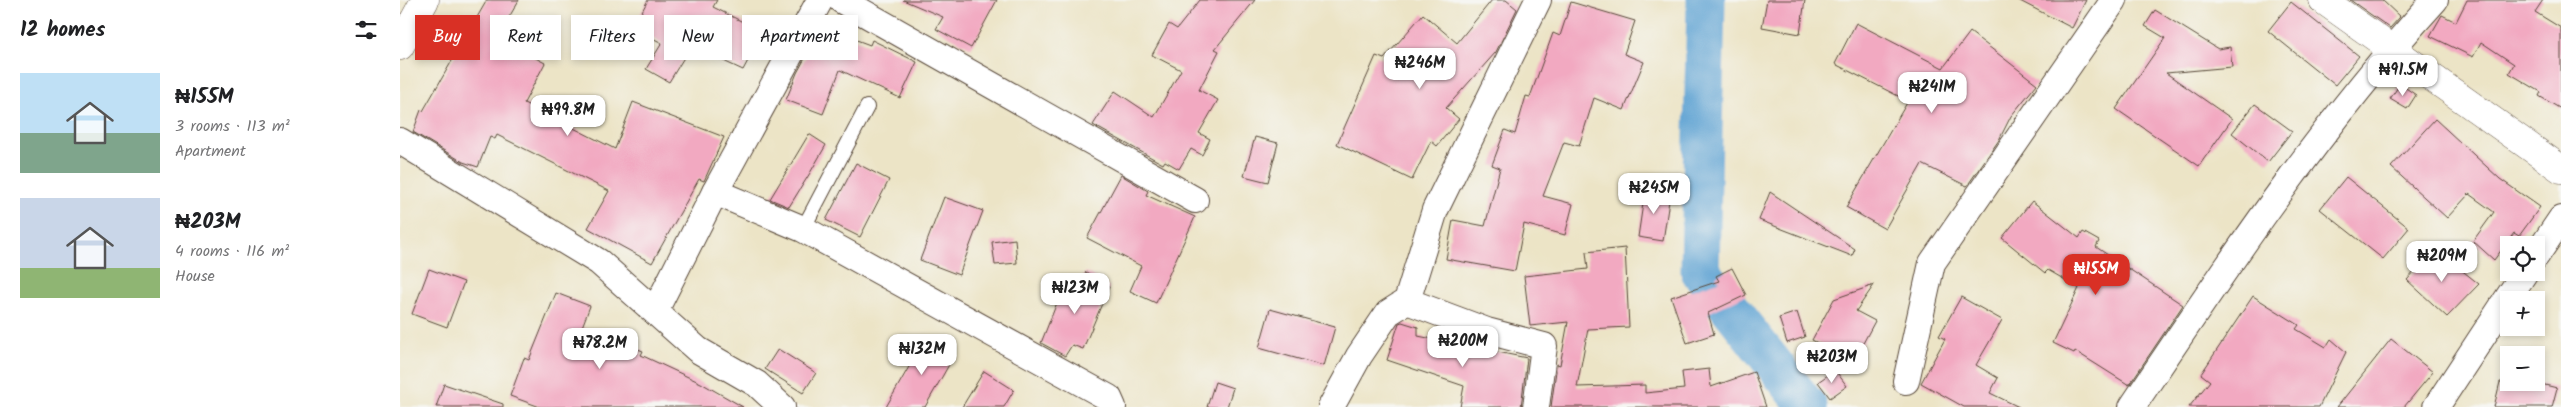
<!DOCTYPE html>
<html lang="en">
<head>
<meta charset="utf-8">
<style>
	:root { --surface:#fff; --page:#f2f2f2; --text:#202124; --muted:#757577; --accent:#d93025 }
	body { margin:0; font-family:Kalam,sans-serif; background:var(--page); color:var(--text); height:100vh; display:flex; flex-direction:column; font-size:19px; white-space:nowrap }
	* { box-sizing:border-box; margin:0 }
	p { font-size:16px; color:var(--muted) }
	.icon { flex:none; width:28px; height:28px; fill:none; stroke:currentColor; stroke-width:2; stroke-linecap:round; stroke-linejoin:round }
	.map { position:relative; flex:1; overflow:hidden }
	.side { display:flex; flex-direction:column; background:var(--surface); width:400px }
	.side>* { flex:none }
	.top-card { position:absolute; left:15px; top:15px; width:475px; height:45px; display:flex; gap:10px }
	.buttons { position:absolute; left:2100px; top:236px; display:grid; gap:10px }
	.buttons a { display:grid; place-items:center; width:45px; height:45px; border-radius:0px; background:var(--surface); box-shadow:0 2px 8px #0003; font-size:25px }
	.price { position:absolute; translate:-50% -42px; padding:0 11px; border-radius:10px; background:#fff; color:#222; font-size:16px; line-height:32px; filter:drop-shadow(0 1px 2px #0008) }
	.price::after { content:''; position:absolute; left:50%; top:30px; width:15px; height:11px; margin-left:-8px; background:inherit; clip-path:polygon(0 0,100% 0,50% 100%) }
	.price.active { background:var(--accent); color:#fff }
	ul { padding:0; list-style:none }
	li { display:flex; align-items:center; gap:15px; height:125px; padding:0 20px }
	li span { display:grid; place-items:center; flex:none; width:140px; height:100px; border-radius:0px; color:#555 }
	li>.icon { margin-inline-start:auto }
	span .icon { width:60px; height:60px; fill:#fffc; stroke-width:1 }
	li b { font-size:21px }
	h2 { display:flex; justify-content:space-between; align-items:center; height:60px; padding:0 20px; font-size:21px }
	.tag { padding:0 18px; border-radius:0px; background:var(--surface); box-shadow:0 2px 8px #0003; font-size:18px; line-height:45px }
	.tag.active { background:var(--accent); color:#fff }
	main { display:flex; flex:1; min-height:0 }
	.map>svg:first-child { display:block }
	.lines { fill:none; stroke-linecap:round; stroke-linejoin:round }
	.river { stroke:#5ea3d3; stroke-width:39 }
	.building { fill:#f2a9c1 }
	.service-casing { stroke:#564637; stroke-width:16 }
	.minor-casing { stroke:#564637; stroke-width:28 }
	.tertiary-casing { stroke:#564637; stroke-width:29 }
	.trunk-casing { stroke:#564637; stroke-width:29 }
	.service { stroke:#fff; stroke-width:14 }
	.minor { stroke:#fff; stroke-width:26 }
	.tertiary { stroke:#fff; stroke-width:28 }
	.trunk { stroke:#fff; stroke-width:28 }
</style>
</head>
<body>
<main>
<section class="side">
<h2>12 homes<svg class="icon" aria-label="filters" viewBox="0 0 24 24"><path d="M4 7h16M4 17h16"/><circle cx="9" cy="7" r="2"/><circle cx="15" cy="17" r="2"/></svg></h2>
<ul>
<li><span style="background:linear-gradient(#bfe0f5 60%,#7fa58c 0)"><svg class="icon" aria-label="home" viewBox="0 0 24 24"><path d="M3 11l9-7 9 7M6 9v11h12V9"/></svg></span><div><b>₦155M</b><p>3 rooms · 113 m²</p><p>Apartment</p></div></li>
<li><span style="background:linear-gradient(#c9d6e8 70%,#8fb573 0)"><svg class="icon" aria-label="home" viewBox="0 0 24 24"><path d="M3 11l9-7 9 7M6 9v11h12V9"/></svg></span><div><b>₦203M</b><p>4 rooms · 116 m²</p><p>House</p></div></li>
</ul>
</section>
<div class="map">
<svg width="2161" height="407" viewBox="0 0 2161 407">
	<rect width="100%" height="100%" fill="#f6f6f2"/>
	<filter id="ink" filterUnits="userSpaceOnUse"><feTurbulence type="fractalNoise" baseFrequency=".02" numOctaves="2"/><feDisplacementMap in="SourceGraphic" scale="10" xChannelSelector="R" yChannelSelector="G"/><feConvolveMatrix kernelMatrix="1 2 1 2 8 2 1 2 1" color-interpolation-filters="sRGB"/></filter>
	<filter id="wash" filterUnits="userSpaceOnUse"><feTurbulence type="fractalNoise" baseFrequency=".0096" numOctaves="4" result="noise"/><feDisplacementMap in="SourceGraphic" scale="20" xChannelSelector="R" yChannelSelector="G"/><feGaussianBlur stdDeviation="1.12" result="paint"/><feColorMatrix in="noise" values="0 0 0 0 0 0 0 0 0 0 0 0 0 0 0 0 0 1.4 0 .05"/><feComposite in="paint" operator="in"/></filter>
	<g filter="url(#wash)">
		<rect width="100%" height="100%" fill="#ece4c6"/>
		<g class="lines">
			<!-- river -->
			<polyline class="river" points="1306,0 1300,271 1408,407"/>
		</g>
		<g id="blocks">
			<!-- building -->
			<g class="building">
				<polygon points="87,0 119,0 97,38 145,63 124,103 215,149 233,102 324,137 304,181 299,179 252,263 188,228 209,191 97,135 95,139 90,137 78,167 63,162 13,132 21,110 23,111"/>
				<polygon points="248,0 317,0 313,7 373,37 362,60 351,55 343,70 291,46 269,82 246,69 262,43 233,28"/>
				<polygon points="503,0 597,0 571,48 536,29 543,17"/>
				<polygon points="800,0 855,0 815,49 819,51 799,90 818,100 799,133 810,139 802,155 791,149 779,169 765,161 763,164 693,125 715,91 754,117 781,70 752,55 769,24 777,29"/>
				<polygon points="1092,0 1106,0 1117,9 1096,52 1046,108 1059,119 1037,146 1031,141 1012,180 937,144 976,56 984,59 1023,14 1057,43"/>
				<polygon points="1367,0 1405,0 1400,34 1362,27"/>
				<polygon points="1618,0 1686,0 1672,28"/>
				<polygon points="1950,0 1982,0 2000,17 1990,28"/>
				<polygon points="2067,0 2143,0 2135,12 2161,28 2161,109 2139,96 2141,92 2109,73 2114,64 2081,42 2073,57 2030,36 2042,15 2056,22"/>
				<polygon points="1171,2 1235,21 1224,54 1244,62 1224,110 1194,98 1179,146 1164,142 1143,196 1173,204 1165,235 1124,224 1115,271 1046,259 1053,220 1085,226 1100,168 1092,165 1105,130 1115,134 1126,96 1130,97 1153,33 1160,36"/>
				<polygon points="1891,2 1959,56 1935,85 1868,31"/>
				<polygon points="1755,10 1818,49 1830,47 1832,67 1766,73 1832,119 1799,166 1716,109 1765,38 1745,26"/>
				<polygon points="1456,23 1543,68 1570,32 1637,84 1611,116 1599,140 1567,186 1522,164 1485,229 1446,207 1508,101 1435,64"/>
				<polygon points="422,27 470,45 472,40 517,62 500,98 440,70 423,114 386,100 397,73"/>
				<polygon points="2000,84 2016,95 2007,109 1990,99"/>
				<polygon points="1855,104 1892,131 1868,162 1832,133"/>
				<polygon points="2035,119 2100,179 2140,207 2119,236 2114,233 2094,260 2073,241 2094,212 2069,194 2047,218 1991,167"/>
				<polygon points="409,134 426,145 410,173 389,207 370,199"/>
				<polygon points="855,137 878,143 868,182 844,176"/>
				<polygon points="456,163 489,180 460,237 426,220"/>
				<polygon points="721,175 748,191 746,195 795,217 756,303 730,291 741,266 687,238"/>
				<polygon points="1946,177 2009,228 1983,259 1920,209"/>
				<polygon points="1245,190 1270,194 1263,241 1238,237"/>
				<polygon points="1370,192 1455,249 1452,256 1359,220"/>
				<polygon points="544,197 583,211 559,275 520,260"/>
				<polygon points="1632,201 1679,238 1683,232 1699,241 1696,247 1783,305 1729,385 1675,351 1674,353 1653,343 1679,288 1648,270 1645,273 1602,238"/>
				<polygon points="615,239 617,263 595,265 592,242"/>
				<polygon points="1225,248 1229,327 1188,329 1177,387 1245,385 1245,393 1284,389 1282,372 1309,369 1311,387 1354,372 1366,407 1151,407 1157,364 1160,365 1168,322 1130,326 1124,276 1188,269 1186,252"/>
				<polygon points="2035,249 2079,284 2047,317 2007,280"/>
				<polygon points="1332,268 1346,295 1308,313 1314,334 1287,343 1271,297 1319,281 1316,276"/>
				<polygon points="29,269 64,282 47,327 12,314"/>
				<polygon points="686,272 709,287 683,349 672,345 665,356 641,343 664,285 675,289"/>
				<polygon points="1474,285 1456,311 1475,321 1453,362 1412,340 1434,299"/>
				<polygon points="156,293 190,306 182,327 243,351 241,355 301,383 343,407 140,407 110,396 124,358 129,360"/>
				<polygon points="1853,296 1899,325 1896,329 1926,347 1931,339 1946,352 1919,407 1789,407 1810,381 1801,374"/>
				<polygon points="1561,297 1602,320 1576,365 1598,378 1590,393 1619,407 1564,407 1521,383 1545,339 1539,336"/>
				<polygon points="870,309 935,327 924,366 859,348"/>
				<polygon points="1397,312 1405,337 1387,343 1379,318"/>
				<polygon points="1002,322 1018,327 1018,336 1127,358 1121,407 1060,407 1064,386 987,360 999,323"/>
				<polygon points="526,337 555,354 525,407 486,407"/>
				<polygon points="1991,339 2033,372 2004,407 1937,407"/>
				<polygon points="378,349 416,373 403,393 365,369"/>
				<polygon points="1435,370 1447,386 1430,398 1418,382"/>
				<polygon points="584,371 614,390 604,407 562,407"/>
				<polygon points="815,382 833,388 827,407 807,407"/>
				<polygon points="2100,382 2133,382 2157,388 2152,407 2094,407"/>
				<polygon points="44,384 103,404 103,407 36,407"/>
			</g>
		</g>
	</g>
	<g filter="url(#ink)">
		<use href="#blocks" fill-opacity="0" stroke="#564637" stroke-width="1"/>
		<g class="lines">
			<!-- service casing -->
			<g class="service-casing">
				<polyline id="service" points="403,229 467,107"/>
			</g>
			<!-- minor casing -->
			<g class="minor-casing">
				<g id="minor">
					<polyline points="441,0 795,200"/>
					<polyline points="0,141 199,262 298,350 357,384 382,407"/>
					<polyline points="315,192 403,229 709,398 713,407"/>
					<polyline points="2136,256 2161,219"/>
					<polyline points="1007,301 1087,331 1144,346 1136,407"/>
					<polyline points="255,311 315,192 420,0"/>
					<polyline points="1506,381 1532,263 1714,0"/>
					<polyline points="931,407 959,356 988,313 1007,301 1035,210 1138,0"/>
					<path d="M1732,407C1826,267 1921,125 2035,0"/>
					<polyline points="2036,407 2125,272"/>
				</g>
			</g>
			<!-- tertiary casing -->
			<g class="tertiary-casing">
				<polyline id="tertiary" points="1923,0 2161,169"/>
			</g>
			<!-- trunk casing -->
			<g class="trunk-casing">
				<polyline id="trunk" points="0,46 25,0"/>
			</g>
			<!-- service -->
			<use href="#service" class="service"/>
			<!-- minor -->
			<use href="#minor" class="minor"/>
			<!-- tertiary -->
			<use href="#tertiary" class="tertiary"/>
			<!-- trunk -->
			<use href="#trunk" class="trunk"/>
		</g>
	</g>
</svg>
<div class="buttons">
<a><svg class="icon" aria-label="locate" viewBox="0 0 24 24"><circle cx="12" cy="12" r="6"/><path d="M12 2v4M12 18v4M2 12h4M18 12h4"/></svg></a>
<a>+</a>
<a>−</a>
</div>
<b class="price" style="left:1020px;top:90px">₦246M</b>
<b class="price" style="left:2003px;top:97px">₦91.5M</b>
<b class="price" style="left:1532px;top:114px">₦241M</b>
<b class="price" style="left:168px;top:137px">₦99.8M</b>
<b class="price" style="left:1254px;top:215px">₦245M</b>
<b class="price" style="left:2042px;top:283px">₦209M</b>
<b class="price active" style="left:1696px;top:296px">₦155M</b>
<b class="price" style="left:675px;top:315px">₦123M</b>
<b class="price" style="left:1063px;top:368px">₦200M</b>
<b class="price" style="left:200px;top:370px">₦78.2M</b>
<b class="price" style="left:522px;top:376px">₦132M</b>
<b class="price" style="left:1432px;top:384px">₦203M</b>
<div class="top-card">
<a class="tag active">Buy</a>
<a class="tag">Rent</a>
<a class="tag">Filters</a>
<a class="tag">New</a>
<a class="tag">Apartment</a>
</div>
</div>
</main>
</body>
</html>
